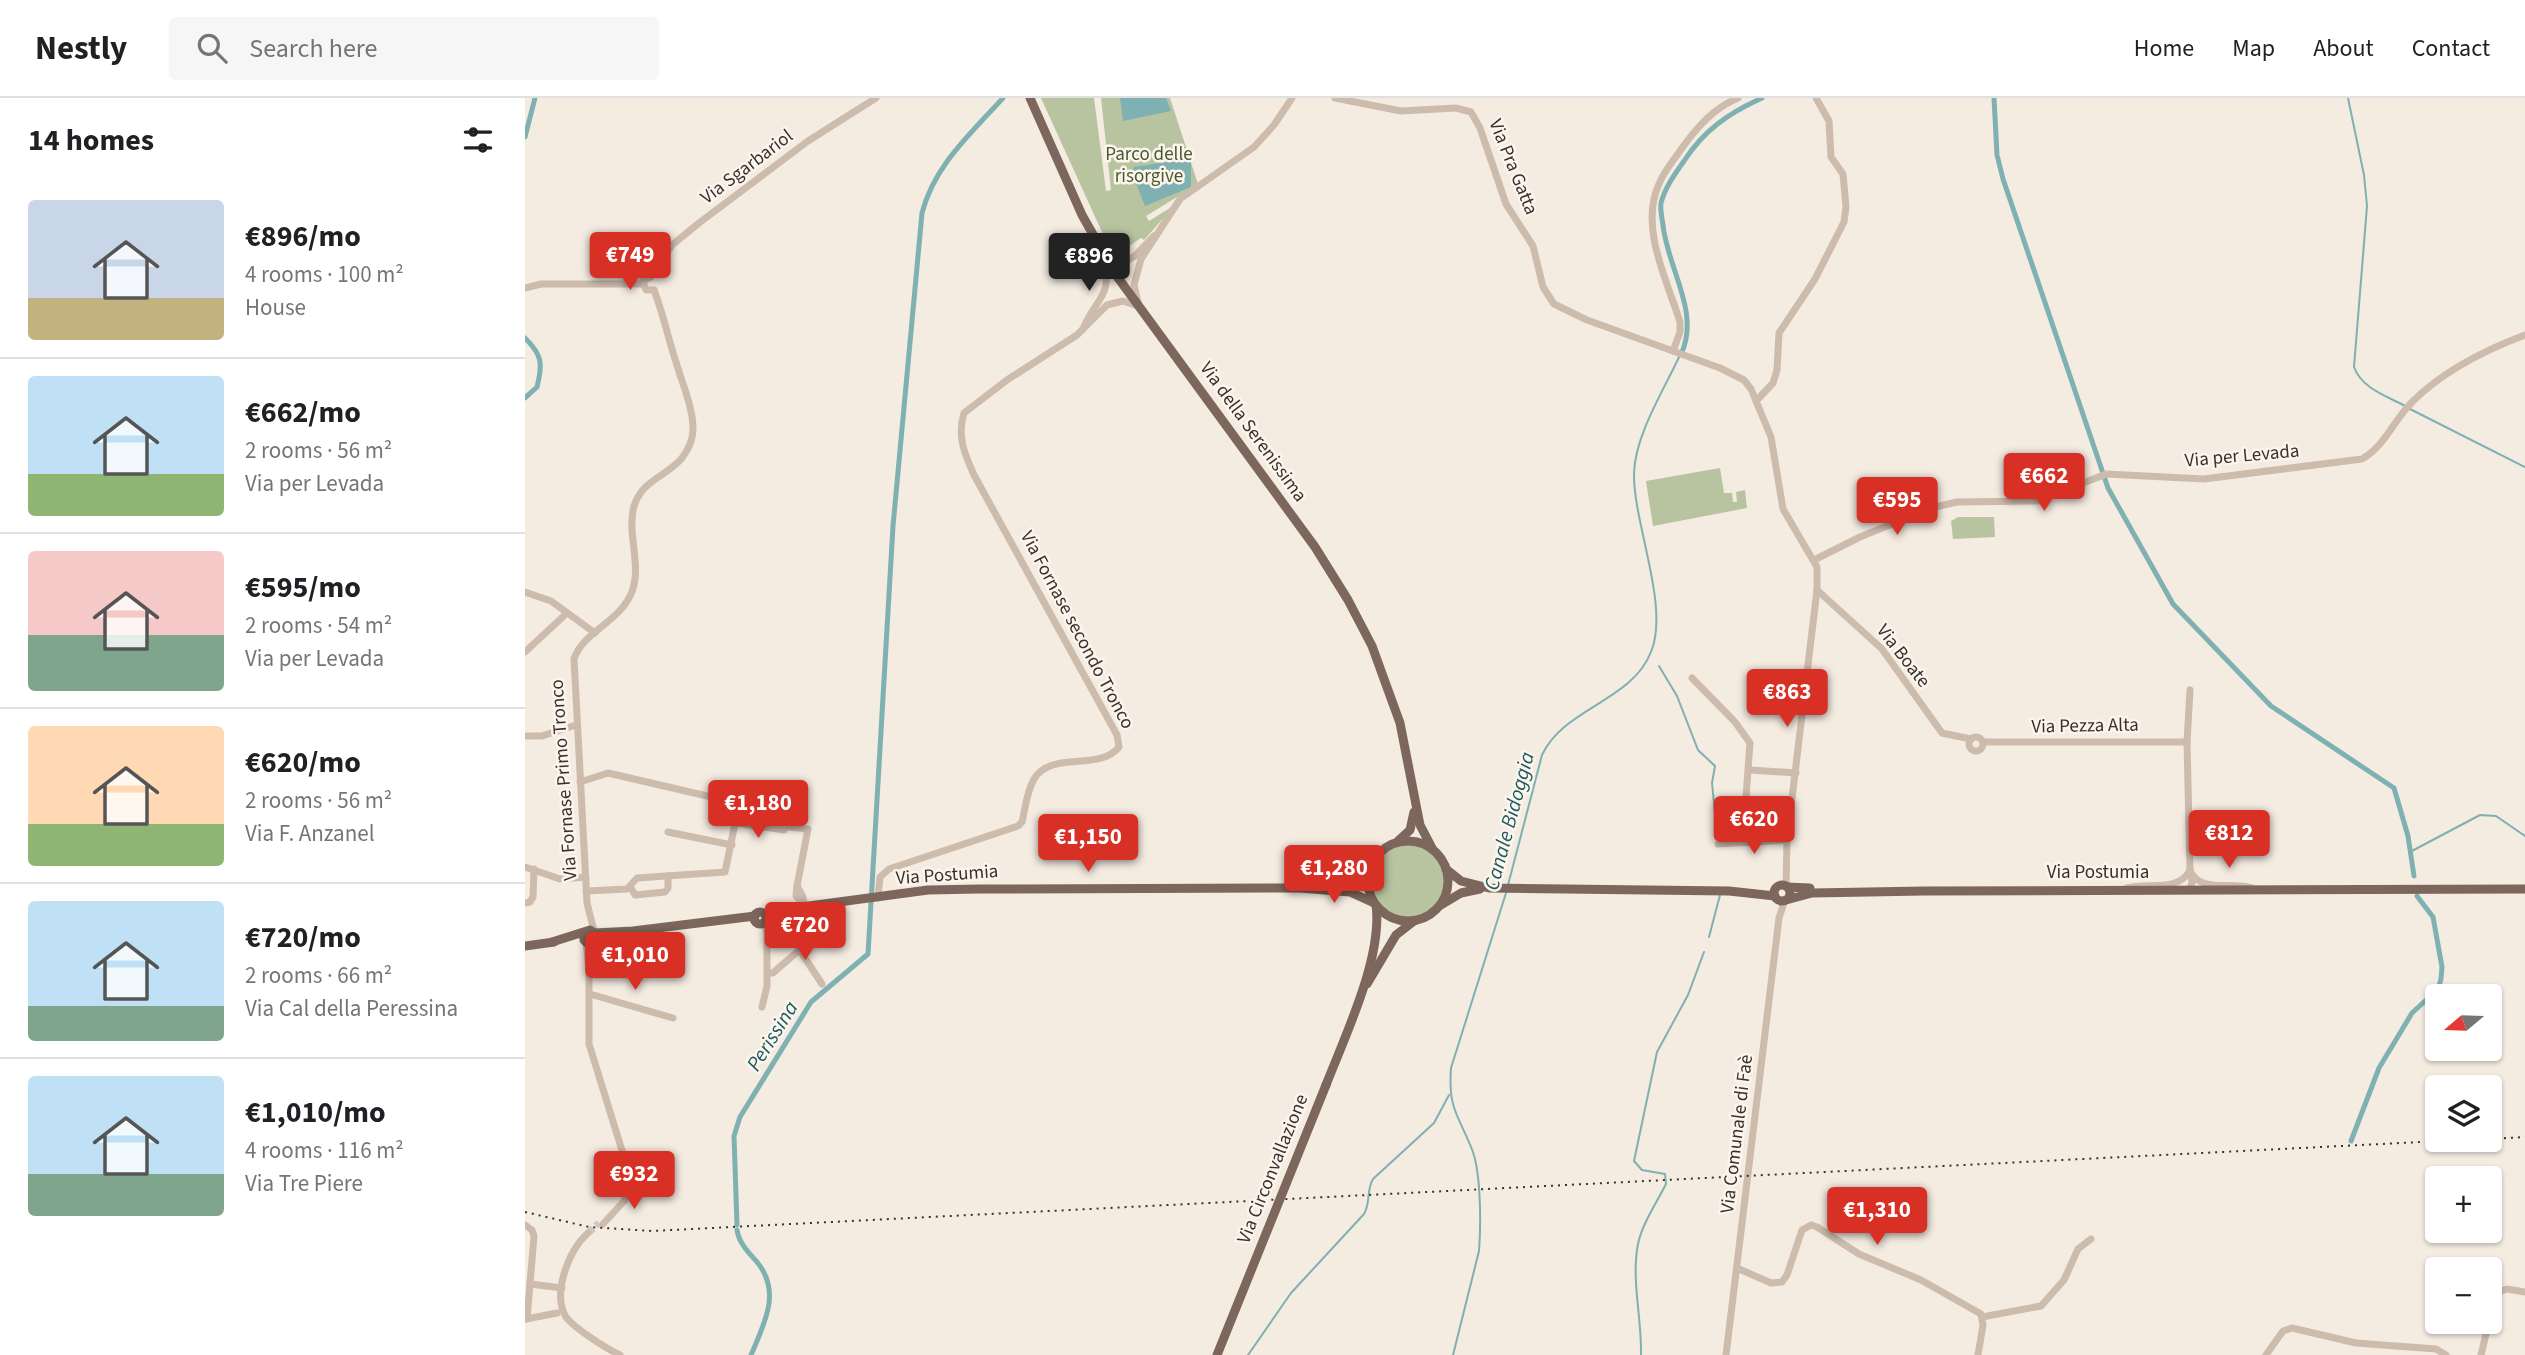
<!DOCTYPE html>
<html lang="en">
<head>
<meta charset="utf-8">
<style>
	:root { --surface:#fff; --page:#f6f6f6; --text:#202124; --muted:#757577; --line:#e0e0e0; --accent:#d93025 }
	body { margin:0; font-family:"Source Sans 3",sans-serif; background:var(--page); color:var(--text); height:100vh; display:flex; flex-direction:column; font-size:26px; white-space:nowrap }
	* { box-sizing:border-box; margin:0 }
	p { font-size:23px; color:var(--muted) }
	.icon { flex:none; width:38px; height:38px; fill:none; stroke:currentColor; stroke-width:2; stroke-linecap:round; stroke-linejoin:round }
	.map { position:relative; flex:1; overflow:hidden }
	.details { display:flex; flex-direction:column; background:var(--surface); width:525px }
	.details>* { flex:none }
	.needle { width:46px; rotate:251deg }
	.controls { position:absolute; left:1900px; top:886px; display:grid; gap:14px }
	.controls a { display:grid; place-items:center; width:77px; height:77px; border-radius:7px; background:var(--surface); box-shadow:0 2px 5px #0004; font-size:35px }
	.price { position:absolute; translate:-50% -60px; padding:0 16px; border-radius:7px; background:var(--accent); color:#fff; font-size:23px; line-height:46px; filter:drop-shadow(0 2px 4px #0008) }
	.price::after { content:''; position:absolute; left:50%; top:42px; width:21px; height:16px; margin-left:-10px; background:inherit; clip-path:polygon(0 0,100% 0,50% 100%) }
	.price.selected { background:#222; color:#fff }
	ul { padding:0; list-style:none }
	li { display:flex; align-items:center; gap:21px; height:175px; padding:0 28px }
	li+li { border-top:2px solid var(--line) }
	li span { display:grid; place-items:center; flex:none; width:196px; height:140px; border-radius:7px; color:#555 }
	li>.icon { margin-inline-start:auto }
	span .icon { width:84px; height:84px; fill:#fffc; stroke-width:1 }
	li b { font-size:30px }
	h2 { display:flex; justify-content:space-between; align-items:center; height:84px; padding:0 28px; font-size:30px }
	header { display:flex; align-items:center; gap:42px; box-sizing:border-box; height:98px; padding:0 35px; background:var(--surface); border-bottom:2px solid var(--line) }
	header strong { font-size:33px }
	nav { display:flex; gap:38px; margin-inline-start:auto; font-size:24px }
	.search { width:490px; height:63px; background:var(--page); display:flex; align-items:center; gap:18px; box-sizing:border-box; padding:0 24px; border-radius:7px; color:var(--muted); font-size:26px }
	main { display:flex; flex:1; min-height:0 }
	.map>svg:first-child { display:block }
	.green { fill:#b8c4a0 }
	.water { fill:#7fb0b2 }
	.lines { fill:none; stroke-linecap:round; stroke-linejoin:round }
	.stream { stroke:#7fb0b2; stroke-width:2 }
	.canal { stroke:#7fb0b2; stroke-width:5 }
	.minor-tunnel { stroke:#cfc6bd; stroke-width:7; stroke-dasharray:7 3.5; stroke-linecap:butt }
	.minor { stroke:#cdbbac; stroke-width:7 }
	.major { stroke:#7d675c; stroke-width:9 }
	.rail { stroke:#3b302b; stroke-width:2; stroke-dasharray:2 5; stroke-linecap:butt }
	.major-bridge { stroke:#7d675c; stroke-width:9 }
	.labels { text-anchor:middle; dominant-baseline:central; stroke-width:5; stroke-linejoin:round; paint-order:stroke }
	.park-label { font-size:19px; fill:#4a5a2e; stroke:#fbf5ee }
	.street-label { font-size:19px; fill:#3b302b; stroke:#fbf5ee }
	.water-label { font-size:21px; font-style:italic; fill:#1f5a5e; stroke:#fbf5ee }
</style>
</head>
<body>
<header>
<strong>Nestly</strong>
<div class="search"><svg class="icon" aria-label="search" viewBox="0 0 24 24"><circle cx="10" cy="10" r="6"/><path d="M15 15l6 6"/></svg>Search here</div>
<nav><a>Home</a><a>Map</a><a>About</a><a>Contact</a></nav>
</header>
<main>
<section class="details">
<h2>14 homes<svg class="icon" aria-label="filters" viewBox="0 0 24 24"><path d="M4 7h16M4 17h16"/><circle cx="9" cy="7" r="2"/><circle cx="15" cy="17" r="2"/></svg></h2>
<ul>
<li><span style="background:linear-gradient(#c9d6e8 70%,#c2b280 0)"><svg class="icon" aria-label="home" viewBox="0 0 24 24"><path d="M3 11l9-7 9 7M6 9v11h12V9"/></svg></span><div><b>€896/mo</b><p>4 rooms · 100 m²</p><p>House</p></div></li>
<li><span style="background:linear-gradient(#bfe0f5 70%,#8fb573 0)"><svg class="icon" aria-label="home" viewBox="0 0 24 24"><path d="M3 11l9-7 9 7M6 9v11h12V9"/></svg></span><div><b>€662/mo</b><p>2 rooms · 56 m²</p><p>Via per Levada</p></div></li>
<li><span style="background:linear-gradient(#f6c9c9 60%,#7fa58c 0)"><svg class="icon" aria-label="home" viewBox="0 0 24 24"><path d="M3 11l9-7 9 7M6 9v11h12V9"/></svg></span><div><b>€595/mo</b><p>2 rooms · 54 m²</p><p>Via per Levada</p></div></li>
<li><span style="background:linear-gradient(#ffd9b3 70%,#8fb573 0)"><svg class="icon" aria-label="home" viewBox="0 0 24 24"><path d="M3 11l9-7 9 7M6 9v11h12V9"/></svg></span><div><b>€620/mo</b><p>2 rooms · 56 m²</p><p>Via F. Anzanel</p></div></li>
<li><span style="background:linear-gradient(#bfe0f5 75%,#7fa58c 0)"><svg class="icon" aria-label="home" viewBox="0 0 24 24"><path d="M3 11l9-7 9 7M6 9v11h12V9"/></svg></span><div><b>€720/mo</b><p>2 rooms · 66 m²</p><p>Via Cal della Peressina</p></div></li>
<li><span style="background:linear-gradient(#bfe0f5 70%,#7fa58c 0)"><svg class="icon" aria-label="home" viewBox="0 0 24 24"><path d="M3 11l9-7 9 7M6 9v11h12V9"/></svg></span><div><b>€1,010/mo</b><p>4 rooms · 116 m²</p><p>Via Tre Piere</p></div></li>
</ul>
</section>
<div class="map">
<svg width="2000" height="1257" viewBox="0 0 2000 1257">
	<rect width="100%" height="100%" fill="#f4ebe1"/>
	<!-- green -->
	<g class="green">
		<polygon points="516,0 569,0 581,93 586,92 576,0 645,0 673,86 621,118 624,123 650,107 619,142 616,140 597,153 591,152 582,145"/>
		<polygon points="1195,370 1199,395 1207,395 1208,404 1212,404 1211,394 1220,392 1222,410 1128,428 1121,383"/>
		<polygon points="1433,419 1469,419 1470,439 1428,441 1426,423"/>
		<circle cx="883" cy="783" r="36"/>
	</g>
	<!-- water -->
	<g class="water">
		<polygon points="595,0 641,0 646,13 598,23"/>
		<polygon points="661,61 666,65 666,89 620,108 608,78 609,69"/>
	</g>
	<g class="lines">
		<!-- stream -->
		<g class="stream">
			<path d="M1823,0L1839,77L1842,108L1829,269C1837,291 1862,298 1880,308"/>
			<polyline points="1885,311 2000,369"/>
			<polyline points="1134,568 1152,598 1173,652 1190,668 1187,685 1192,735"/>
			<polyline points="1885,754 1955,717 1971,718 2000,738"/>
			<path d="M983,787L1017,657C1040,609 1106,604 1126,554C1145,508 1108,425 1109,375C1110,337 1139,292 1155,257"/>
			<polyline points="1184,839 1195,797"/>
			<path d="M723,1257L766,1195L839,1116C846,1104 841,1093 848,1081L909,1025L924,997"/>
			<path d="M928,1257L954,1153C956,1127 956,1078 948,1054C934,1017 923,1013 926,970L981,795"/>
			<path d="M1116,1257C1117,1220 1106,1183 1113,1146C1117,1126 1132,1104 1141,1086L1140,1076L1117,1072L1109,1063L1132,954L1163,897L1179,854"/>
		</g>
		<!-- canal -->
		<g class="canal">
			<polyline points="1469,0 1472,57 1478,81 1583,390 1648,506 1746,608 1869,690 1883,738 1889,778"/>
			<polyline points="0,39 10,0"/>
			<path d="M0,240C17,257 18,265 12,289L0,300"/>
			<path d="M1156,256C1176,215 1142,169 1138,127C1137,120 1135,112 1136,105C1140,89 1150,76 1159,63C1179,32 1204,15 1237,0"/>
			<polyline points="1826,1043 1854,970 1887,915 1913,891 1916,881 1917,869 1908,819 1892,798"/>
			<path d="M212,1127L209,1038L215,1019L286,904L343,856L368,428L397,115C409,68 446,35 478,0"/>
			<path d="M212,1132C214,1145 223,1154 232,1164C257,1194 239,1226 226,1257"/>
		</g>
		<!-- minor-tunnel -->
		<polyline class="minor-tunnel" points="63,1135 74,1125"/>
		<!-- minor -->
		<g class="minor">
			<polyline points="810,0 876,13 931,10 946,14 955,30 981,106 1008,148 1018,189 1029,206 1062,222 1195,270 1219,282 1226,291 1246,339 1258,411 1292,469 1292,492 1262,742 1261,789"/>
			<polyline points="578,156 601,163 610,158 629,138"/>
			<polyline points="0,190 16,186 118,186"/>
			<polyline points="129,192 121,192 118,183 126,179 147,147 174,125 283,43 351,0"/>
			<polyline points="613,204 609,187 616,161 655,101 729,49 749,27 767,0"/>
			<path d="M558,231C571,199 588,200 579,159"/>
			<path d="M1148,253L1155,234V224C1142,182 1114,129 1134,86C1139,73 1149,62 1157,50C1173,28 1189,10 1213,0"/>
			<polyline points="1232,302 1248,285 1252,272 1254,235 1290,181 1319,124 1321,109 1318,76 1306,59 1304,23 1291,0"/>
			<path d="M1289,462L1335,439L1406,410L1432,404L1513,403L1581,376L1679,381L1837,361C1860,348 1869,322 1887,304C1918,273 1960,252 2000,237"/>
			<polyline points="1292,492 1357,551 1417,635 1446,641"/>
			<polyline points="0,494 26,503 70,535"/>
			<polyline points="0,554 42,515"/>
			<polyline points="1167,580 1210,624 1225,645 1221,699 1224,743"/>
			<polyline points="0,638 17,638 51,627"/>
			<circle cx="1451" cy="646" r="7"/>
			<polyline points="1458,644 1662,644 1665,772 1667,784 1665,791"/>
			<polyline points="1662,644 1665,592"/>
			<polyline points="1225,672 1271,675"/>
			<polyline points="55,684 83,675 208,704 213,711 200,774 112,780 102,791 61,793"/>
			<polyline points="211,725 259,732"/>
			<polyline points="264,729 283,731 272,788"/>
			<polyline points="143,734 207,747"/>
			<polyline points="1193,746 1262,742"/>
			<polyline points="0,769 35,781 61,779"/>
			<path d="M1667,776C1679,795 1708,783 1727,790"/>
			<polyline points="106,790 110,797 140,794 143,790 143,778"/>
			<path d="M1602,790C1624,784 1653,795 1665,772"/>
			<path d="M353,800L355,779L364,771L493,728L497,724C500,711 502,693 509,681C527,652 574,674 594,649L592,637L449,377C439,355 432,338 439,315L482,282L552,237L582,207L598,203L613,208"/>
			<polyline points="0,805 5,804 8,799 9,771"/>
			<polyline points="278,806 271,798 272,788 278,799 279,809"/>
			<path d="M69,833L62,805L49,561C59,533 92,525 105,498C119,471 101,437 109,408C117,382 141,379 157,360C163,352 168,342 168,331C168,309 157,285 151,264C143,240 138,215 129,192"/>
			<polyline points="61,844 64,871 64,946 104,1075 100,1102 78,1126"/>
			<polyline points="274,851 297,886"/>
			<path d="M242,875H248C265,859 288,844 299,823"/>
			<polyline points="65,896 148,920"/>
			<polyline points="237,909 242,888 242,833 238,825"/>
			<polyline points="0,1127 7,1132 9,1138 2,1221"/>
			<path d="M63,1135C43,1153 27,1196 41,1219C49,1230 82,1251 95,1257"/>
			<polyline points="1212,1170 1246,1185 1257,1184 1262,1177 1277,1132 1286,1127 1292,1129 1334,1156 1396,1182 1456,1216 1458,1227 1453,1257"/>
			<polyline points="5,1186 37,1190"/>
			<polyline points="1457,1219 1516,1208 1539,1182 1553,1151 1566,1141"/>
			<polyline points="1965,1219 1973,1194 1982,1191 2000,1194"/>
			<polyline points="1,1221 32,1215"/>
			<polyline points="1201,1257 1254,820 1260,802"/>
			<polyline points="1741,1257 1758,1233 1767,1230 1831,1245 1911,1251 1921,1257"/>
			<polyline points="1956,1257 1964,1223"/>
		</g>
		<!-- major -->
		<g class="major">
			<polyline points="505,0 557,117 591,177 790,449 823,502 847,548 875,625 895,727 907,750"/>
			<circle cx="883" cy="783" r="40"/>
			<polyline points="873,743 885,732 889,714"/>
			<polyline points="921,771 936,783 964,790 1204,793 1250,798"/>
			<circle cx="1257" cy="795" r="8"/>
			<polyline points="798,788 824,781 846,763"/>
			<polyline points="1262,789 1285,790"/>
			<polyline points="1261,802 1287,795 1399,793 2000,791"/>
			<polyline points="916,807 936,795 955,791"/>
			<circle cx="235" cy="820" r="6"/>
			<polyline points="241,817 269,810 403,792 454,791 775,790 825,794 849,805"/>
			<polyline points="70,835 108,833 230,818"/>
			<polyline points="27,844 65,832 71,836 71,842 62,845 59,842 59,836"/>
			<polyline points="0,848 29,844"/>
			<polyline points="842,886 871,837 889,823"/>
			<path d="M801,987C820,938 858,859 851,807"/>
		</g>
		<!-- rail -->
		<g class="rail">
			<polyline points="1965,1041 2000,1039"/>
			<polyline points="0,1114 64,1129 127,1133 1955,1041"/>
		</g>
		<!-- major-bridge -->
		<polyline class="major-bridge" points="692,1257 801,987"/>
	</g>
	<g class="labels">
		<!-- park labels -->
		<g class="park-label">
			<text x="624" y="56">Parco delle<tspan x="624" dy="22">risorgive</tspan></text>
		</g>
		<!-- street labels -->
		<g class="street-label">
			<text transform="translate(222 69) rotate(-37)">Via Sgarbariol</text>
			<text transform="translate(988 69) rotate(68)">Via Pra Gatta</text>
			<text transform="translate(728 334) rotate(54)">Via della Serenissima</text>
			<text transform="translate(1717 358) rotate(-5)">Via per Levada</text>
			<text transform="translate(552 532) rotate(62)">Via Fornase secondo Tronco</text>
			<text transform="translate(1378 558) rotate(52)">Via Boate</text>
			<text transform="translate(1560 628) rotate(-1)">Via Pezza Alta</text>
			<text transform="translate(39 682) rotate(-94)">Via Fornase Primo Tronco</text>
			<text x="1573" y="774">Via Postumia</text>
			<text transform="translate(422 777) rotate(-4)">Via Postumia</text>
			<text transform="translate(1212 1036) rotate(-83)">Via Comunale di Faè</text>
			<text transform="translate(748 1071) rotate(-68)">Via Circonvallazione</text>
		</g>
		<!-- water labels -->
		<g class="water-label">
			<text transform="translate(984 723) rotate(-75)">Canale Bidoggia</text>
			<text transform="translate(247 938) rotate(-58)">Perissina</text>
		</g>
	</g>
</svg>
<div class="controls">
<a><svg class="needle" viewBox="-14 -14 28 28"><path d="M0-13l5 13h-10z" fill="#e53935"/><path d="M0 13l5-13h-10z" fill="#757577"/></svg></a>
<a><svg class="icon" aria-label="layers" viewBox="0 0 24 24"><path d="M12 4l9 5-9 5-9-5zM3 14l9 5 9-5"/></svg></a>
<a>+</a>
<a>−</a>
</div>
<b class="price" style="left:105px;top:194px">€749</b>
<b class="price selected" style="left:564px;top:195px">€896</b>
<b class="price" style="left:1519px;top:415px">€662</b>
<b class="price" style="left:1372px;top:439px">€595</b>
<b class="price" style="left:1262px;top:631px">€863</b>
<b class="price" style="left:233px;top:742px">€1,180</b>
<b class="price" style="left:1229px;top:758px">€620</b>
<b class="price" style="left:1704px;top:772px">€812</b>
<b class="price" style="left:563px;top:776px">€1,150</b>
<b class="price" style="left:809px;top:807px">€1,280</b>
<b class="price" style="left:280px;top:864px">€720</b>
<b class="price" style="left:110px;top:894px">€1,010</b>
<b class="price" style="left:109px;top:1113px">€932</b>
<b class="price" style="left:1352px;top:1149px">€1,310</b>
</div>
</main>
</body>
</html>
